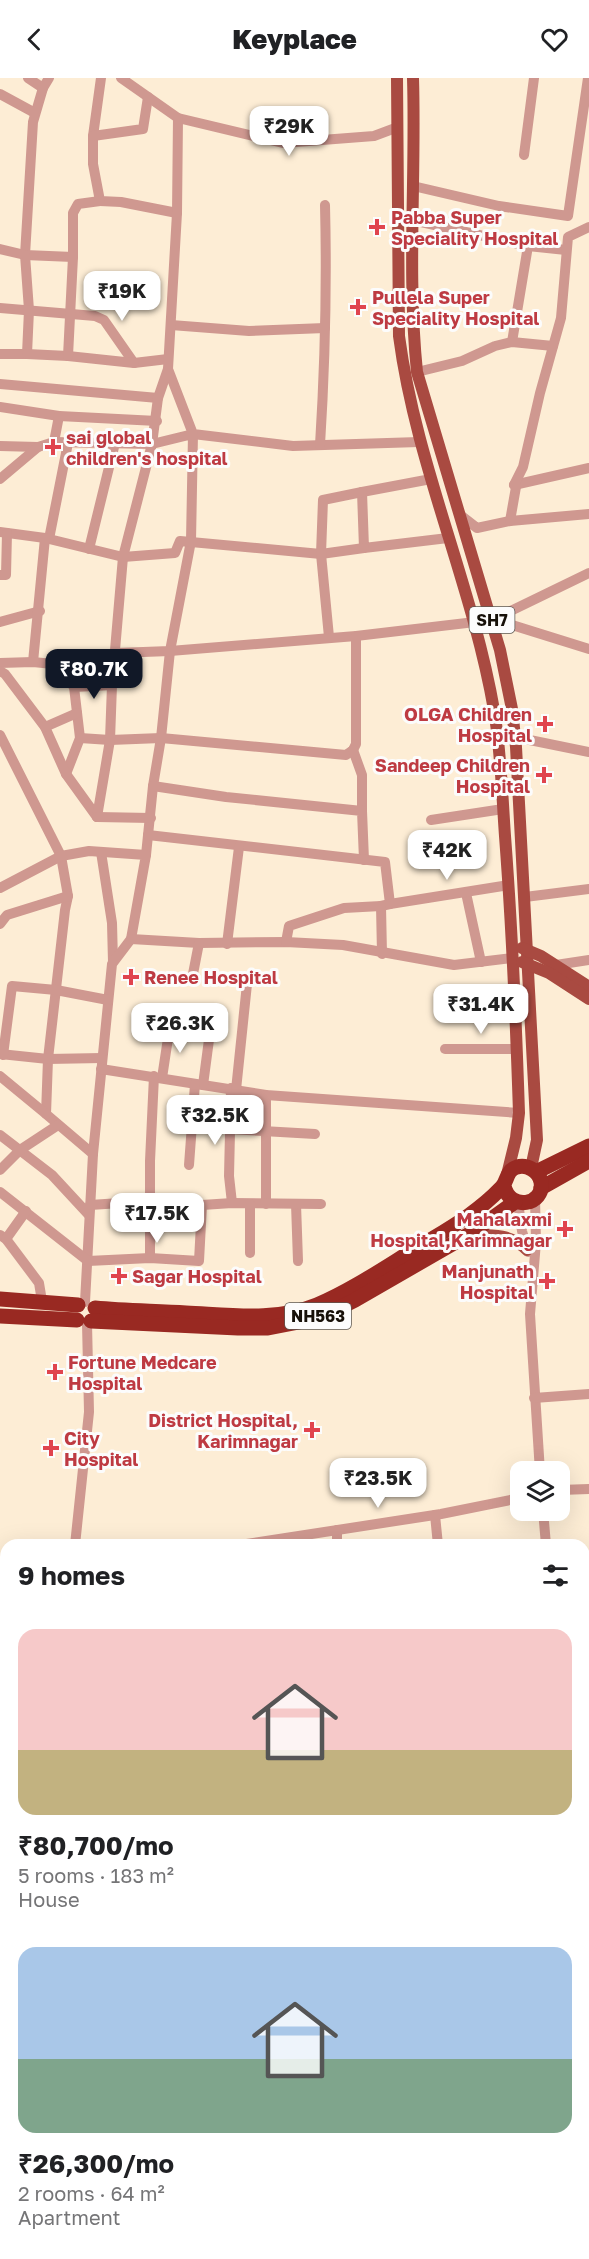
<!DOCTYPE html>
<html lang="en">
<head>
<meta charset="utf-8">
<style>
	:root { --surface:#fff; --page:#f2f2f2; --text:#202124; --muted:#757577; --accent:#111827 }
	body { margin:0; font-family:"Golos Text",sans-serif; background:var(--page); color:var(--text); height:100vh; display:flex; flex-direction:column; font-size:22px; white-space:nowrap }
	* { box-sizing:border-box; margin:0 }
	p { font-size:20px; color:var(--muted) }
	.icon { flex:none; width:33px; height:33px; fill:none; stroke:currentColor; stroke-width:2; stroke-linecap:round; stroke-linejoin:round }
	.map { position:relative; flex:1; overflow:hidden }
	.panel { position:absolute; left:0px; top:1461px; width:590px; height:720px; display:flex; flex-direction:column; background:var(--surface); border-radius:18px 18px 0 0; box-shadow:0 6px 24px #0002 }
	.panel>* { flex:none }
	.buttons { position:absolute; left:510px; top:1383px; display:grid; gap:12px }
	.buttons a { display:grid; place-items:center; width:60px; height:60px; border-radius:12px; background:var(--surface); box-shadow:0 6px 24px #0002; font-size:30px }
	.price { position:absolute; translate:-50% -51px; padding:0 14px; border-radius:12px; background:#fff; color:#222; font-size:20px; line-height:39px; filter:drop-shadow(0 2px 3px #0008) }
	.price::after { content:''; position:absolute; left:50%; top:36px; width:18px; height:14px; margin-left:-9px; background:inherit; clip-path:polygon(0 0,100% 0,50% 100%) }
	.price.selected { background:var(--accent); color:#fff }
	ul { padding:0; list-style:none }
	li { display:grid; align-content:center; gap:12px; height:318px; padding:0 18px }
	li span { display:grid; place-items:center; height:186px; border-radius:18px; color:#555 }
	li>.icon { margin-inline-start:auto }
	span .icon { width:108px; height:108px; fill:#fffc; stroke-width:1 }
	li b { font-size:26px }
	h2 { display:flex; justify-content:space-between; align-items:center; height:72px; padding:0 18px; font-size:26px }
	header { display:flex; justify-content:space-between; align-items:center; height:78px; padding:0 18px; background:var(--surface); font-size:27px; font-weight:800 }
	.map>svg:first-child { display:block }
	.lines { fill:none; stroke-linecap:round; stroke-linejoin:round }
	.minor { stroke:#cf9890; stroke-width:10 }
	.major { stroke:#a94a41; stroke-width:12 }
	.highway { stroke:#992922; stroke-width:15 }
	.health-dot { fill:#e0444e; stroke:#fcfcfc; stroke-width:2 }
	.labels { text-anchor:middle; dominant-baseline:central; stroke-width:6; stroke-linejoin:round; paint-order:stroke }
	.shield { fill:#fcfcfc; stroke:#5c5852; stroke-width:1.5 }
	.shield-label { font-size:16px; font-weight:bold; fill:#171109 }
	.health-label { font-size:18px; font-weight:bold; fill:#be3a42; stroke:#fcfcfc; text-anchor:start }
</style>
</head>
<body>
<header><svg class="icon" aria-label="back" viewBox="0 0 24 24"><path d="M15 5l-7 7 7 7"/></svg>Keyplace<svg class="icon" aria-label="heart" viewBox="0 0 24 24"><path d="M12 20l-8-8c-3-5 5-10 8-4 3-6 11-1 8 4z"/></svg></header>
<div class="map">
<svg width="589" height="2181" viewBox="0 0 589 2181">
	<rect width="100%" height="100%" fill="#fdedd5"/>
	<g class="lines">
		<!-- minor -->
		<g class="minor">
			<polyline points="28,0 43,10"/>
			<polyline points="49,0 43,10 33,44 25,177 73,179"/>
			<polyline points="101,0 93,58 93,86 100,123 121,124 177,135"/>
			<polyline points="0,16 35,35"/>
			<polyline points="178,40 283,65 374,58 398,49"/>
			<polyline points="93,58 143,51 148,19"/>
			<polyline points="524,77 534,0"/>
			<polyline points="413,108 499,128 568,138 588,0"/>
			<polyline points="412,142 528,168 566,172"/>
			<polyline points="0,171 25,177 29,232 27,276 0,276"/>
			<polyline points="0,230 95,238 104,242 134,285 168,281"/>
			<polyline points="171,247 249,253 325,250"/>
			<polyline points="512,264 528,168"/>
			<polyline points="27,276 68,278 134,285"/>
			<polyline points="68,278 73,179 73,135 78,126 100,123"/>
			<polyline points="168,291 193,356 293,368 419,364"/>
			<polyline points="417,294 462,283 495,268 512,264 553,268"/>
			<polyline points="0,306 158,320"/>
			<polyline points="0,329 59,338"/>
			<polyline points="54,364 59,338 157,343"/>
			<path d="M320,367C325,287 327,207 325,127"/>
			<polyline points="0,368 38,369 54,364 152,366 193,356 191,463 170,573 161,660 153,708 146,777"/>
			<polyline points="0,401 38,369"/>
			<polyline points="431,401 362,414 364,470 448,460"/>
			<polyline points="514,407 589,390"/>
			<polyline points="459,436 477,450 510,443 589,436"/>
			<polyline points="510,443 516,409 514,407 523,389 540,315 561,240 568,159 589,149"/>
			<polyline points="0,454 45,460 123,479 175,475 180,463 321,476 364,470"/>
			<polyline points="49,461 68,365"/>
			<polyline points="89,471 115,365"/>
			<polyline points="0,497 6,497 7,455"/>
			<polyline points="0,544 40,533"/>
			<polyline points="493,550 509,546 589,571"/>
			<polyline points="329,559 321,476 323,422 362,414"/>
			<polyline points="33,584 45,460"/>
			<polyline points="0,585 33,584 53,586 116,575 170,573 356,558 492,542 589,495"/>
			<polyline points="53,586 74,609 80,660 66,696"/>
			<polyline points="0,593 5,596 45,649 66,696 97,739"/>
			<polyline points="74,609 112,607"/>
			<polyline points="45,649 77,635"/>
			<polyline points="0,657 61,778 68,818 65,832 48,981 46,1036 93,1076"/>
			<polyline points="515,659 589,674"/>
			<polyline points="80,660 110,662 161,660 346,677 353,672 356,666 356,558"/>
			<polyline points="353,672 362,697 362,733"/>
			<polyline points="153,708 226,719 362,733 364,782"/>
			<polyline points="97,739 110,662 112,607 123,479 152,366 158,320 168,291 177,135 178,40 121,0"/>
			<polyline points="97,739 151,740"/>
			<polyline points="431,742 503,731"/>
			<polyline points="148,757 385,784 390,826 381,828 382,876"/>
			<polyline points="101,774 112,845 113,884"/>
			<polyline points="0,810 61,778 89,773 146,777 131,861 112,886 93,1076 85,1224"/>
			<polyline points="466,815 481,884"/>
			<polyline points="525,819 589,811"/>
			<polyline points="390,826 509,807"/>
			<polyline points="0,846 7,837 68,818"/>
			<polyline points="131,861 199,865 286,864 343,867 454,887 512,880"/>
			<polyline points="286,864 289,848 344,830 381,828"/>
			<polyline points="227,866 239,769"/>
			<polyline points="556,887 589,882"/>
			<polyline points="192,901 199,865"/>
			<polyline points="445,971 517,971"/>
			<polyline points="0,976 48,981 102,980"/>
			<polyline points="3,977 12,908 56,912 108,922"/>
			<polyline points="101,991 266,1017 519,1035"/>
			<polyline points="0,998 46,1036"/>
			<polyline points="162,1000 170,947"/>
			<polyline points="203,1007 212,939"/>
			<polyline points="231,1010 229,1098 232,1125"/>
			<polyline points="236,1012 247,906"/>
			<polyline points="266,1017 266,1126"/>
			<polyline points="229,1051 315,1056"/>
			<polyline points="0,1057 52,1097 89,1137"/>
			<polyline points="189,1087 195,1006"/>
			<polyline points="0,1092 20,1072 58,1047"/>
			<polyline points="0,1114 88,1183 150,1180 199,1183 202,1127"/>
			<polyline points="535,1120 536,1164 530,1236 540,1394"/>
			<polyline points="518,1124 522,1153 528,1174"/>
			<polyline points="296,1126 298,1183"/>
			<polyline points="90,1127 151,1123 202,1127 232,1125 321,1126"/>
			<polyline points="0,1157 6,1161 39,1205 42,1223"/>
			<polyline points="6,1161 26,1133"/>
			<polyline points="250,1175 250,1126"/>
			<polyline points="150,1180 150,1083 154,998"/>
			<polyline points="534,1320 589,1316"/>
			<polyline points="560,1412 589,1411"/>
			<polyline points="543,1432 546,1467"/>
			<polyline points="435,1437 438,1467"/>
			<polyline points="337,1452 337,1467"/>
			<polyline points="75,1467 89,1334 87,1245"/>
			<polyline points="240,1467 441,1436 520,1420"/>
			<polyline points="584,1507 589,1508"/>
			<polyline points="0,1515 6,1516"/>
			<polyline points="584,1620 589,1620"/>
			<polyline points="584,1657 589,1657"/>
			<polyline points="0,1722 6,1710"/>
			<polyline points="584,1749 589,1749"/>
			<polyline points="0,1763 6,1764"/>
			<polyline points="584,1841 589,1843"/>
			<polyline points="584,1889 589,1923"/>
			<polyline points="584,1944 589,1944"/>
			<polyline points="0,1975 6,1973"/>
			<polyline points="0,2049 6,2054"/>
			<polyline points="502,2175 520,2181"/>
			<polyline points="533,2175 551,2181"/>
		</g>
		<!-- major -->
		<g class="major">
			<path d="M397,0L399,258C416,387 472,505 494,632C501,673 502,716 505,758C512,850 516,943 519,1035L516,1060L507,1097"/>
			<path d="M413,0C416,98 407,196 417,294L500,572L512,631L516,669L537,1062L531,1090"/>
			<polyline points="522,870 541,878 589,909"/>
			<polyline points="522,884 549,895 589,921"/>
			<path d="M467,1157C489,1157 511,1155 527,1172"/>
			<polyline points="0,1852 6,1857"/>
			<polyline points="0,1868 6,1873"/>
			<polyline points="0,2158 6,2154"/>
			<polyline points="0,2176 6,2172"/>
		</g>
		<!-- highway -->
		<g class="highway">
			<polyline points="536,1094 589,1068"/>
			<polyline points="541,1110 589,1083"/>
			<polyline points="0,1221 78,1227"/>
			<path d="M95,1230C125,1233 155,1233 186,1235C229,1237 276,1244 317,1227C357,1210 394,1183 432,1161C457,1146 481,1131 501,1110C508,1104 505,1093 517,1089C527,1086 539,1093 541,1104C545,1127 510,1134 504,1108"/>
			<polyline points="0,1238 77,1242"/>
			<polyline points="91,1243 238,1250 268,1250 304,1243 329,1235 355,1222 473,1154 515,1124"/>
		</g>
	</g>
	<!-- markers -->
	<g class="health-dot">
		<path d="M374 140h6v6h6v6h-6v6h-6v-6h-6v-6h6z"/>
		<path d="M355 220h6v6h6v6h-6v6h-6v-6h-6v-6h6z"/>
		<path d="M50 360h6v6h6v6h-6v6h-6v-6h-6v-6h6z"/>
		<path d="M542 637h6v6h6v6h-6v6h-6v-6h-6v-6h6z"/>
		<path d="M541 688h6v6h6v6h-6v6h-6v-6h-6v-6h6z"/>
		<path d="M128 890h6v6h6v6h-6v6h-6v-6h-6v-6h6z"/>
		<path d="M562 1142h6v6h6v6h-6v6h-6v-6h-6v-6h6z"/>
		<path d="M116 1189h6v6h6v6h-6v6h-6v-6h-6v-6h6z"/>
		<path d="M544 1194h6v6h6v6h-6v6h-6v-6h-6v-6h6z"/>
		<path d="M52 1285h6v6h6v6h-6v6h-6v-6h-6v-6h6z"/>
		<path d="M309 1343h6v6h6v6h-6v6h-6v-6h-6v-6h6z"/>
		<path d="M48 1361h6v6h6v6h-6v6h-6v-6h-6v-6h6z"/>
	</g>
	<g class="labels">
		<!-- shield labels -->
		<g class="shield">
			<rect x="469.5" y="529" width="45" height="26" rx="4.5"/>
			<rect x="285" y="1225" width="66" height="26" rx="4.5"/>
		</g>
		<g class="shield-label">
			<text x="492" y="542">SH7</text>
			<text x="318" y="1238">NH563</text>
		</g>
		<!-- health labels -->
		<g class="health-label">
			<text x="391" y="139">Pabba Super<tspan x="391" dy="21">Speciality Hospital</tspan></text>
			<text x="372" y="219">Pullela Super<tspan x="372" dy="21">Speciality Hospital</tspan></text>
			<text x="66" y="359">sai global<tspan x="66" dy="21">children's hospital</tspan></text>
			<text x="532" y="636" text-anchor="end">OLGA Children<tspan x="532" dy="21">Hospital</tspan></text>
			<text x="530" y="687" text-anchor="end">Sandeep Children<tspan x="530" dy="21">Hospital</tspan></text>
			<text x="144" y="899">Renee Hospital</text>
			<text x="552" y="1141" text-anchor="end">Mahalaxmi<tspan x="552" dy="21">Hospital,Karimnagar</tspan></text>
			<text x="534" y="1193" text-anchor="end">Manjunath<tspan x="534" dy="21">Hospital</tspan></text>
			<text x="132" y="1198">Sagar Hospital</text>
			<text x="68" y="1284">Fortune Medcare<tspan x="68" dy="21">Hospital</tspan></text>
			<text x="298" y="1342" text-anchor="end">District Hospital,<tspan x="298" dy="21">Karimnagar</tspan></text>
			<text x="64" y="1360">City<tspan x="64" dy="21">Hospital</tspan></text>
		</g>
	</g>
</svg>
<div class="buttons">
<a><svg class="icon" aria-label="layers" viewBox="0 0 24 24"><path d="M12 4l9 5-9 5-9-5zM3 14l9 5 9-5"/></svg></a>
</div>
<b class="price" style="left:289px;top:79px">₹29K</b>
<b class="price" style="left:122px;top:244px">₹19K</b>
<b class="price selected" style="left:94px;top:622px">₹80.7K</b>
<b class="price" style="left:447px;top:803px">₹42K</b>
<b class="price" style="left:481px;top:957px">₹31.4K</b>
<b class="price" style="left:180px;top:976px">₹26.3K</b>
<b class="price" style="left:215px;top:1068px">₹32.5K</b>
<b class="price" style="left:157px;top:1166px">₹17.5K</b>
<b class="price" style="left:378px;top:1431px">₹23.5K</b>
<section class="panel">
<h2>9 homes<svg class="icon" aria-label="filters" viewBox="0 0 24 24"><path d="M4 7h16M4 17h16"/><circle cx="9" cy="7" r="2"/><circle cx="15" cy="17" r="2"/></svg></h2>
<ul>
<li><span style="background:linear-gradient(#f6c9c9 65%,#c2b280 0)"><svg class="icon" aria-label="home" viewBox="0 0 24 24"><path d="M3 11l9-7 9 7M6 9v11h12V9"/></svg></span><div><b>₹80,700/mo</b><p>5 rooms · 183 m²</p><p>House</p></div></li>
<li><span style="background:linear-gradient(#a9c7e8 60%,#7fa58c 0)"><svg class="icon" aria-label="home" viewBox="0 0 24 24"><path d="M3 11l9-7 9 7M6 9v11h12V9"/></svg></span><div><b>₹26,300/mo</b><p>2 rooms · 64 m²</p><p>Apartment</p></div></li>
</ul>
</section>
</div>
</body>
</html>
